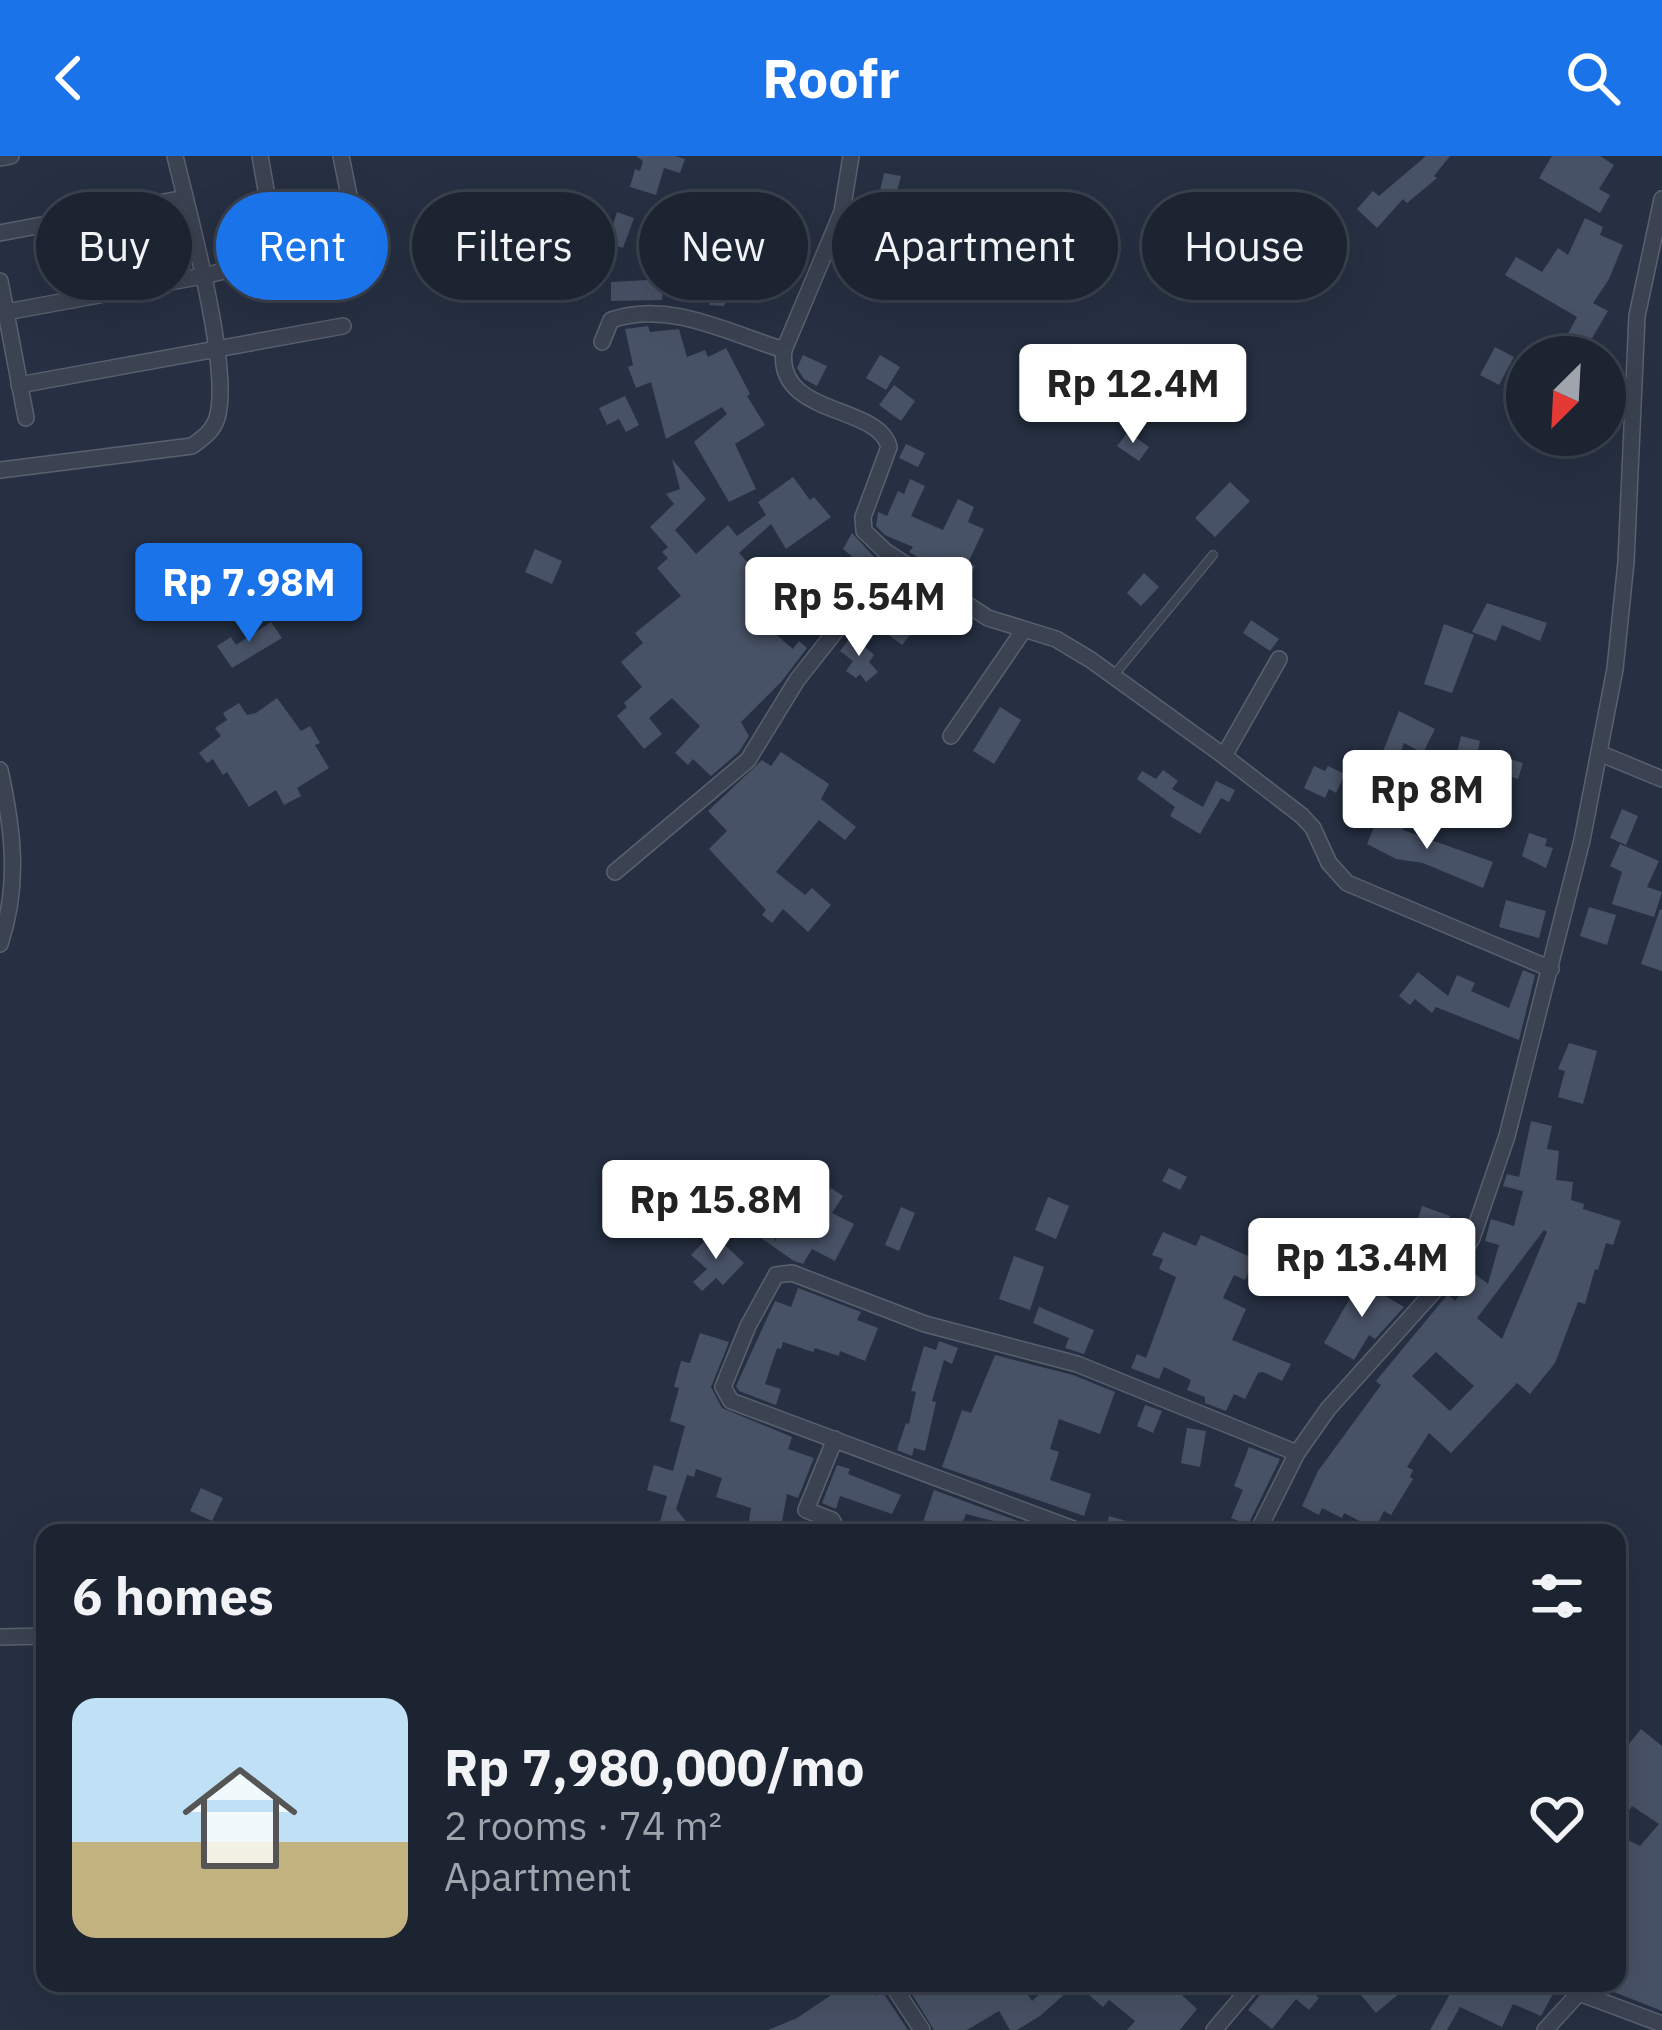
<!DOCTYPE html>
<html lang="en">
<head>
<meta charset="utf-8">
<style>
	:root { --surface:#1c2432; --page:#252c3a; --text:#f1f3f6; --muted:#a0a4ac; --line:#3a414d; --accent:#1a73e8 }
	body { margin:0; font-family:"IBM Plex Sans",sans-serif; background:var(--page); color:var(--text); height:100vh; display:flex; flex-direction:column; font-size:45px; white-space:nowrap }
	* { box-sizing:border-box; margin:0 }
	p { font-size:39px; color:var(--muted) }
	.icon { flex:none; width:66px; height:66px; fill:none; stroke:currentColor; stroke-width:2; stroke-linecap:round; stroke-linejoin:round }
	.map { position:relative; flex:1; overflow:hidden }
	.details { position:absolute; left:36px; top:1368px; width:1590px; height:468px; display:flex; flex-direction:column; background:var(--surface); border-radius:24px; box-shadow:0 12px 48px #0002,0 0 0 3px var(--line) }
	.details>* { flex:none }
	.hud { position:absolute; left:36px; top:36px; width:1590px; height:108px; display:flex; gap:24px }
	.needle { width:78px; rotate:204deg }
	.tools { position:absolute; left:1506px; top:180px; display:grid; gap:24px }
	.tools a { display:grid; place-items:center; width:120px; height:120px; border-radius:50%; background:var(--surface); box-shadow:0 12px 48px #0002,0 0 0 3px var(--line); font-size:60px }
	.price { position:absolute; translate:-50% -102px; padding:0 27px; border-radius:12px; background:#fff; color:#222; font-size:39px; line-height:78px; filter:drop-shadow(0 3px 6px #0008) }
	.price::after { content:''; position:absolute; left:50%; top:72px; width:36px; height:27px; margin-left:-18px; background:inherit; clip-path:polygon(0 0,100% 0,50% 100%) }
	.price.active { background:var(--accent); color:#fff }
	ul { padding:0; list-style:none }
	li { display:flex; align-items:center; gap:36px; height:300px; padding:0 36px }
	li+li { border-top:3px solid var(--line) }
	li span { display:grid; place-items:center; flex:none; width:336px; height:240px; border-radius:24px; color:#555 }
	li>.icon { margin-inline-start:auto }
	span .icon { width:144px; height:144px; fill:#fffc; stroke-width:1 }
	li b { font-size:51px }
	h2 { display:flex; justify-content:space-between; align-items:center; height:144px; padding:0 36px; font-size:51px }
	.pill { padding:0 42px; border-radius:54px; background:var(--surface); box-shadow:0 12px 48px #0002,0 0 0 3px var(--line); font-size:42px; line-height:108px }
	.pill.active { background:var(--accent); color:#fff }
	header { display:flex; justify-content:space-between; align-items:center; height:156px; padding:0 36px; background:var(--accent); color:#fff; font-size:54px; font-weight:800 }
	.map>svg:first-child { display:block }
	.building { fill:#485266; fill-rule:evenodd }
	.lines { fill:none; stroke-linecap:round; stroke-linejoin:round }
	.lane-casing { stroke:#59606f; stroke-width:10 }
	.street-casing { stroke:#59606f; stroke-width:18 }
	.lane { stroke:#3b4251; stroke-width:8 }
	.street { stroke:#3b4251; stroke-width:15 }
</style>
</head>
<body>
<header><svg class="icon" aria-label="back" viewBox="0 0 24 24"><path d="M15 5l-7 7 7 7"/></svg>Roofr<svg class="icon" aria-label="search" viewBox="0 0 24 24"><circle cx="10" cy="10" r="6"/><path d="M15 15l6 6"/></svg></header>
<div class="map">
<svg width="1662" height="1874" viewBox="0 0 1662 1874">
	<rect width="100%" height="100%" fill="#263042"/>
	<!-- building -->
	<g class="building">
		<polygon points="636,0 675,0 685,3 680,17 664,12 656,39 630,31 635,13 640,15 643,5"/>
		<polygon points="1426,0 1450,0 1434,20 1437,22 1407,47 1403,43 1377,72 1357,53 1373,35 1379,40"/>
		<polygon points="1552,0 1600,0 1614,9 1599,33 1610,39 1600,57 1539,22"/>
		<polygon points="884,17 901,20 895,43 879,40"/>
		<polygon points="617,56 634,62 623,92 607,87"/>
		<polygon points="667,60 683,65 669,109 666,108 662,144 611,145 611,126 647,124"/>
		<polygon points="1585,62 1603,71 1600,79 1623,89 1609,123 1593,147 1608,155 1585,194 1565,183 1577,161 1505,119 1516,101 1542,116 1558,92 1568,99"/>
		<polygon points="718,127 731,132 724,150 709,149"/>
		<polygon points="648,170 650,176 679,173 687,201 705,194 708,201 726,192 750,238 747,240 765,269 735,288 756,333 729,346 694,286 727,258 722,251 666,283 651,226 636,232 628,211 633,209 625,173"/>
		<polygon points="1495,191 1514,201 1499,229 1480,219"/>
		<polygon points="803,199 827,210 817,230 804,223 797,212"/>
		<polygon points="880,199 900,211 886,234 866,222"/>
		<polygon points="894,229 915,245 901,265 879,249"/>
		<polygon points="625,240 639,269 626,276 619,263 607,269 599,252"/>
		<polygon points="1128,276 1149,291 1139,305 1117,290"/>
		<polygon points="906,288 925,297 918,311 899,302"/>
		<polygon points="672,303 706,343 675,374 696,398 728,369 737,380 766,359 758,346 793,321 810,344 814,341 831,361 786,393 771,368 739,397 761,421 782,405 789,413 753,445 778,469 772,475 793,493 799,485 807,492 782,525 741,566 749,580 739,596 711,620 693,603 688,609 675,597 700,570 672,542 649,562 662,578 644,593 617,560 627,551 624,547 642,531 621,506 643,487 635,477 681,440 657,412 668,402 662,396 668,391 650,371 674,348 666,338 680,333"/>
		<polygon points="910,323 925,330 911,360 943,374 958,343 974,351 968,366 984,373 968,407 975,410 966,429 909,396 913,391 885,379 876,370 878,356 887,360 898,335 904,338"/>
		<polygon points="1230,326 1250,345 1215,381 1195,362"/>
		<polygon points="852,377 877,404 862,422 855,416 861,408 843,393"/>
		<polygon points="535,393 562,405 552,428 525,416"/>
		<polygon points="897,417 918,431 914,436 932,450 902,489 868,463"/>
		<polygon points="1144,417 1159,431 1141,450 1127,437"/>
		<polygon points="809,418 817,429 801,445 790,433"/>
		<polygon points="1487,447 1547,467 1540,485 1502,469 1496,485 1472,476"/>
		<polygon points="1251,464 1279,483 1270,495 1243,477"/>
		<polygon points="271,466 282,482 232,512 217,490 231,481 236,489"/>
		<polygon points="1444,468 1474,479 1452,537 1424,528"/>
		<polygon points="852,479 874,499 869,506 878,516 866,526 860,518 856,522 846,515 853,505 840,495"/>
		<polygon points="277,542 301,575 310,570 320,587 315,589 329,612 297,632 301,640 284,649 276,634 249,651 227,616 223,619 213,603 207,607 199,597 221,580 215,572 227,564 223,557 239,547 247,559 256,557"/>
		<polygon points="1000,551 1021,564 994,608 973,595"/>
		<polygon points="1399,555 1435,573 1423,597 1404,587 1391,624 1374,618"/>
		<polygon points="1461,580 1480,585 1478,594 1523,607 1518,623 1509,620 1503,645 1484,641 1489,618 1454,609"/>
		<polygon points="781,596 829,628 821,643 856,671 845,684 819,664 776,716 805,739 812,732 831,749 808,776 783,753 772,767 762,759 766,754 709,693 727,675 708,655 762,604 771,610"/>
		<polygon points="1314,610 1325,615 1328,610 1345,618 1336,637 1329,633 1325,642 1304,632"/>
		<polygon points="1163,614 1178,625 1172,633 1203,651 1216,625 1235,634 1229,646 1221,642 1200,678 1170,660 1175,651 1137,623 1142,615 1156,623"/>
		<polygon points="1622,653 1638,660 1626,689 1610,682"/>
		<polygon points="1380,657 1405,668 1403,674 1493,706 1483,732 1423,707 1396,703 1367,688"/>
		<polygon points="1529,677 1547,683 1545,690 1553,692 1546,712 1522,700"/>
		<polygon points="1620,688 1659,705 1647,731 1662,736 1654,761 1612,748 1622,716 1610,710"/>
		<polygon points="1506,744 1546,755 1539,782 1499,771"/>
		<polygon points="1589,751 1616,759 1607,789 1580,780"/>
		<polygon points="1660,753 1662,754 1662,815 1641,808"/>
		<polygon points="1523,814 1535,819 1519,884 1436,851 1432,857 1415,843 1410,849 1399,840 1418,816 1448,840 1457,819 1475,827 1471,835 1509,852"/>
		<polygon points="1569,887 1597,895 1583,948 1558,941 1565,915 1558,913"/>
		<path d="M1531,965L1552,970L1547,993L1559,995L1556,1024L1573,1026L1571,1044L1584,1048L1583,1053L1621,1065L1613,1089L1606,1087L1598,1114L1595,1113L1585,1148L1578,1146L1555,1207L1530,1238L1517,1227L1451,1297L1429,1277L1407,1311L1413,1314L1410,1321L1413,1323L1391,1359L1384,1355L1375,1373L1344,1357L1342,1362L1322,1352L1319,1359L1302,1350L1318,1315L1381,1229L1376,1225L1448,1138L1455,1145L1475,1118L1488,1128L1499,1089L1485,1085L1491,1063L1514,1070L1523,1035L1503,1030L1507,1018L1519,1021ZM1544,1074L1547,1076L1502,1183L1477,1162ZM1436,1196L1474,1230L1450,1255L1412,1220Z"/>
		<polygon points="778,1006 792,1010 774,1086 808,1035 822,1045 831,1032 843,1040 832,1057 854,1068 835,1105 812,1093 803,1108 794,1105 741,1068 759,1039 768,1045"/>
		<polygon points="1169,1012 1187,1021 1180,1034 1162,1025"/>
		<polygon points="1048,1041 1069,1050 1056,1083 1035,1074"/>
		<polygon points="1422,1050 1450,1060 1431,1112 1397,1100 1408,1070 1415,1072"/>
		<polygon points="901,1051 915,1057 899,1095 885,1089"/>
		<polygon points="1163,1076 1196,1090 1201,1079 1255,1103 1245,1124 1234,1119 1223,1142 1246,1153 1232,1184 1291,1208 1282,1225 1263,1216 1258,1217 1245,1243 1234,1238 1226,1255 1205,1247 1205,1241 1187,1234 1191,1224 1164,1211 1159,1223 1131,1212 1137,1198 1146,1202 1176,1121 1159,1113 1163,1103 1152,1099"/>
		<polygon points="712,1077 744,1107 723,1129 716,1122 702,1135 693,1126 707,1113 691,1099"/>
		<polygon points="1014,1100 1044,1111 1030,1154 999,1143"/>
		<polygon points="1360,1125 1404,1151 1375,1183 1369,1179 1354,1204 1324,1187"/>
		<polygon points="798,1132 861,1156 857,1164 878,1172 865,1205 840,1195 839,1200 815,1192 813,1196 783,1186 781,1193 777,1192 765,1228 781,1233 776,1249 739,1235 736,1230 775,1145 791,1151"/>
		<polygon points="1039,1151 1094,1174 1084,1198 1065,1192 1069,1182 1033,1167"/>
		<polygon points="700,1177 729,1186 711,1231 722,1252 792,1281 788,1293 814,1302 798,1342 787,1338 780,1377 747,1377 751,1352 716,1341 722,1322 696,1313 694,1321 687,1319 676,1353 696,1377 670,1374 657,1377 667,1340 647,1334 654,1309 673,1315 685,1270 670,1265 679,1232 674,1231 681,1205 690,1207"/>
		<polygon points="939,1185 958,1192 952,1208 944,1204 932,1245 936,1246 925,1295 914,1292 912,1300 897,1294 906,1267 909,1268 916,1236 911,1235 924,1190 936,1194"/>
		<polygon points="995,1199 1073,1219 1115,1236 1100,1278 1059,1263 1050,1293 1059,1296 1050,1324 1091,1338 1084,1360 942,1311 962,1254 971,1257"/>
		<polygon points="1145,1249 1162,1255 1153,1277 1137,1270"/>
		<polygon points="1187,1272 1206,1275 1200,1311 1181,1307"/>
		<polygon points="1249,1291 1280,1303 1248,1369 1231,1362 1243,1334 1234,1330"/>
		<polygon points="837,1309 850,1313 848,1318 901,1339 892,1358 840,1340 836,1353 822,1347"/>
		<polygon points="201,1332 223,1342 212,1365 190,1355"/>
		<polygon points="934,1334 1040,1373 1038,1377 990,1377 994,1365 966,1358 958,1377 919,1377"/>
		<polygon points="1109,1360 1155,1373 1155,1377 1105,1377"/>
		<polygon points="1641,1573 1662,1590 1662,1855 1591,1827 1617,1827 1617,1679 1640,1690 1659,1668 1632,1650 1617,1673 1617,1641 1624,1630 1617,1625 1617,1613 1623,1603 1617,1599 1617,1581 1628,1589"/>
		<polygon points="849,1827 867,1827 875,1840 882,1835 908,1874 768,1874 797,1862"/>
		<polygon points="905,1827 1020,1827 1032,1845 1052,1827 1169,1827 1197,1853 1180,1874 1127,1874 1135,1865 1109,1844 1103,1851 1076,1828 1040,1860 1017,1874 1010,1874 999,1855 967,1874 934,1874"/>
		<polygon points="1269,1827 1302,1827 1319,1842 1309,1854 1296,1843 1272,1873 1248,1854"/>
		<polygon points="1351,1827 1412,1827 1376,1857"/>
		<polygon points="1456,1827 1573,1827 1561,1839 1555,1834 1541,1860 1513,1848 1502,1871 1460,1851 1447,1874 1430,1874"/>
	</g>
	<g class="lines">
		<!-- lane casing -->
		<g class="lane-casing">
			<polyline id="lane" points="1114,519 1213,399"/>
		</g>
		<!-- street casing -->
		<g class="street-casing">
			<g id="street">
				<polyline points="260,0 278,101"/>
				<path d="M851,0L842,56L784,194C775,261 879,248 889,291L863,361L864,375L885,395L988,462L1056,483L1091,504L1224,600L1302,660L1313,672L1329,707L1347,727L1551,813"/>
				<polyline points="0,2 11,0"/>
				<polyline points="0,77 185,42"/>
				<polyline points="0,125 26,262"/>
				<polyline points="6,156 203,120 350,85 356,74 341,0"/>
				<path d="M602,186L611,164C670,144 728,177 784,194"/>
				<polyline points="19,229 343,170"/>
				<path d="M0,314L192,290C203,282 213,275 217,262C232,213 188,55 175,0"/>
				<polyline points="951,580 1023,475"/>
				<polyline points="1599,597 1662,623"/>
				<polyline points="1224,600 1279,503"/>
				<path d="M0,614C13,673 20,729 0,788"/>
				<polyline points="615,716 748,604 797,524 894,401"/>
				<polyline points="835,1283 806,1354 832,1364 839,1377"/>
				<polyline points="1084,1377 731,1245 723,1231 748,1170 776,1119 792,1117 925,1168 1077,1208 1297,1297"/>
				<polyline points="1257,1377 1297,1297 1328,1253 1453,1114 1472,1082 1507,980 1582,684 1615,513 1626,406 1637,160 1662,43"/>
				<polyline points="0,1481 45,1480"/>
				<polyline points="891,1827 922,1874"/>
				<polyline points="1214,1874 1254,1827"/>
				<polyline points="1545,1874 1579,1837 1662,1868"/>
			</g>
		</g>
		<!-- lane -->
		<use href="#lane" class="lane"/>
		<!-- street -->
		<use href="#street" class="street"/>
	</g>
</svg>
<div class="tools">
<a><svg class="needle" viewBox="-14 -14 28 28"><path d="M0-13l5 13h-10z" fill="#e53935"/><path d="M0 13l5-13h-10z" fill="#a0a4ac"/></svg></a>
</div>
<b class="price" style="left:1133px;top:290px">Rp 12.4M</b>
<b class="price active" style="left:249px;top:489px">Rp 7.98M</b>
<b class="price" style="left:859px;top:503px">Rp 5.54M</b>
<b class="price" style="left:1427px;top:696px">Rp 8M</b>
<b class="price" style="left:716px;top:1106px">Rp 15.8M</b>
<b class="price" style="left:1362px;top:1164px">Rp 13.4M</b>
<div class="hud">
<a class="pill">Buy</a>
<a class="pill active">Rent</a>
<a class="pill">Filters</a>
<a class="pill">New</a>
<a class="pill">Apartment</a>
<a class="pill">House</a>
</div>
<section class="details">
<h2>6 homes<svg class="icon" aria-label="filters" viewBox="0 0 24 24"><path d="M4 7h16M4 17h16"/><circle cx="9" cy="7" r="2"/><circle cx="15" cy="17" r="2"/></svg></h2>
<ul>
<li><span style="background:linear-gradient(#bfe0f5 60%,#c2b280 0)"><svg class="icon" aria-label="home" viewBox="0 0 24 24"><path d="M3 11l9-7 9 7M6 9v11h12V9"/></svg></span><div><b>Rp 7,980,000/mo</b><p>2 rooms · 74 m²</p><p>Apartment</p></div><svg class="icon" aria-label="heart" viewBox="0 0 24 24"><path d="M12 20l-8-8c-3-5 5-10 8-4 3-6 11-1 8 4z"/></svg></li>
</ul>
</section>
</div>
</body>
</html>
